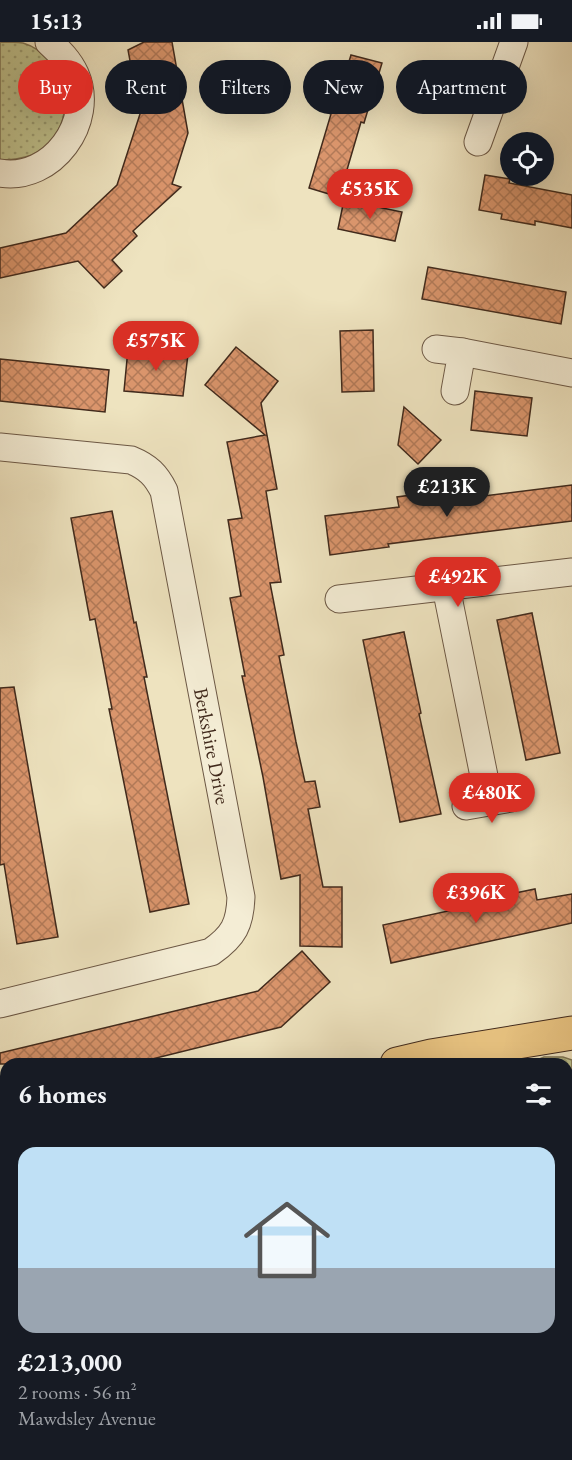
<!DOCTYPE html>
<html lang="en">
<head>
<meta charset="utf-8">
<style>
	:root { --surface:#171b24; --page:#20242c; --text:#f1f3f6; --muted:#9ea1a6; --accent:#d93025 }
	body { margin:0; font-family:"EB Garamond",serif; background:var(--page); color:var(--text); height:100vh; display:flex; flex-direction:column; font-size:22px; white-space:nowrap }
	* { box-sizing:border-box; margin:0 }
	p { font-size:20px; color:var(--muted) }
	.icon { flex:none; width:33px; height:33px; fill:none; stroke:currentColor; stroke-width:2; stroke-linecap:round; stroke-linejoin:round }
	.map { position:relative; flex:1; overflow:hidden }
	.details { position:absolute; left:0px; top:1016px; width:573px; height:404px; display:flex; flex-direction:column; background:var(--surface); border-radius:18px 18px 0 0; box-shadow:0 6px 24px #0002 }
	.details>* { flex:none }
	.guide { position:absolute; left:18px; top:18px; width:537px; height:54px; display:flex; gap:12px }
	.fabs { position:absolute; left:500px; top:90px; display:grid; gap:12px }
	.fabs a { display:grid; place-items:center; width:54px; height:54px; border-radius:50%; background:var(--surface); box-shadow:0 6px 24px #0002; font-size:30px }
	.price { position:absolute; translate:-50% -51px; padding:0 14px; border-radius:21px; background:var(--accent); color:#fff; font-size:20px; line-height:39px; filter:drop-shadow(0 2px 3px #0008) }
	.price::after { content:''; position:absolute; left:50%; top:36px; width:18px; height:14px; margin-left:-9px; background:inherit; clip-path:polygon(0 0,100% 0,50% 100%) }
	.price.active { background:#222; color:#fff }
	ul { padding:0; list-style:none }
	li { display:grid; align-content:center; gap:12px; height:318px; padding:0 18px }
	li span { display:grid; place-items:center; height:186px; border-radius:18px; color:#555 }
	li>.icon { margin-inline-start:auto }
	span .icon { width:108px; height:108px; fill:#fffc; stroke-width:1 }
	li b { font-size:26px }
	h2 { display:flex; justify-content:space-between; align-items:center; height:72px; padding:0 18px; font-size:26px }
	.pill { padding:0 21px; border-radius:27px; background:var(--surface); box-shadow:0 6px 24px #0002; font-size:21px; line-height:54px }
	.pill.active { background:var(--accent); color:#fff }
	.status { display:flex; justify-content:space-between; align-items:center; height:42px; padding:0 30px; background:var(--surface); direction:ltr }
	.status svg { height:16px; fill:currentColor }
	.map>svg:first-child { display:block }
	.grass { fill:url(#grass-dots); stroke:#807655; stroke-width:1.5 }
	.forest { fill:url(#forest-crowns); stroke:#807655; stroke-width:1.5 }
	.building { fill:url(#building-cross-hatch); stroke:#412a1c; stroke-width:1.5 }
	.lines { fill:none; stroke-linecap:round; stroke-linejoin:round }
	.minor-casing { stroke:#6c5845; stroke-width:29 }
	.primary-casing { stroke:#412a1c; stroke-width:35 }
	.minor { stroke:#f4edd5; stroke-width:27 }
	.primary { stroke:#e7c280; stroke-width:33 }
	.labels { text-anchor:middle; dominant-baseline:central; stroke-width:6; stroke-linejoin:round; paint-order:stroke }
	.street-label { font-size:20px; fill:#412a1c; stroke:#f4edd5 }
</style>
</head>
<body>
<div class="status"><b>15:13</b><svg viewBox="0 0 49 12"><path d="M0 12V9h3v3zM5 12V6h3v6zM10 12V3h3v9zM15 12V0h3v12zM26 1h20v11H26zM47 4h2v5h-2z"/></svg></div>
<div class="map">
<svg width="572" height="1418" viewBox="0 0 572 1418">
	<defs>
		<pattern id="grass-dots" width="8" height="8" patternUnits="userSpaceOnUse" patternTransform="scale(1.5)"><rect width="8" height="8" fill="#bfc28e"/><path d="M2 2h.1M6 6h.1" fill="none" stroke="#9d9e73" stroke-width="1.8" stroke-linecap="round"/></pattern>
		<pattern id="forest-crowns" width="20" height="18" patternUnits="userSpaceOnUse" patternTransform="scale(1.5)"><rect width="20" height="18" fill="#bfc28e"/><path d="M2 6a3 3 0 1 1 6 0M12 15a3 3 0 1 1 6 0" fill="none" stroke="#9d9e73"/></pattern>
		<pattern id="building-cross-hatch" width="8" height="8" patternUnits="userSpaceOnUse" patternTransform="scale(1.5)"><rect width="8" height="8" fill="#da956c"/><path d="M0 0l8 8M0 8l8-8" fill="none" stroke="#b27a58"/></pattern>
	</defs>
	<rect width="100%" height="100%" fill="#eee3bf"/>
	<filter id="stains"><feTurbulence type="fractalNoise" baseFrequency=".00333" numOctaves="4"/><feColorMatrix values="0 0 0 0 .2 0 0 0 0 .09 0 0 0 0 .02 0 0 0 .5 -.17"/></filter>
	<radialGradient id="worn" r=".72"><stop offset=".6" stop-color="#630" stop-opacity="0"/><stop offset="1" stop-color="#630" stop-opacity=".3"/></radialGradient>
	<!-- grass -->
	<path class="grass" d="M0,0C8,0 16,0 23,1C33,4 43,11 50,19C76,46 68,98 32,113C21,117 11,118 0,118Z"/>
	<!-- forest -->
	<g class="forest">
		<polygon points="544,1015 563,1015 572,1018 572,1176 567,1177 567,1022 530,1021"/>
		<polygon points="6,1144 6,1277 0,1278 0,1146"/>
	</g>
	<!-- building -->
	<g class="building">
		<polygon points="144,0 172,0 188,91 172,142 181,145 133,189 137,194 112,218 122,229 104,246 78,219 0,236 0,206 66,191 117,143 140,72 128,8"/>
		<polygon points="351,13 382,21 364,81 361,80 339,155 309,146 331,72 320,68 334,22 347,26"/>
		<polygon points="485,133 510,137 509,141 572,153 572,186 535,179 535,183 501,177 502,172 479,168"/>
		<polygon points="344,158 402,170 395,199 338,187"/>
		<polygon points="428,225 566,250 561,282 422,257"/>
		<polygon points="373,288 374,349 342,350 340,289"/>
		<polygon points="236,305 278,339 261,361 277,447 266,449 281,540 270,541 284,613 279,614 296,700 305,740 315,739 320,765 308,767 323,845 342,845 342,905 300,904 300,833 281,837 263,735 242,634 245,634 230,556 241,554 228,478 242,476 227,400 265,393 205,343"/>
		<polygon points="128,307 188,312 183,354 124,349"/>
		<polygon points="0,317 109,328 105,370 0,359"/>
		<polygon points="475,349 532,356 527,394 471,388"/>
		<polygon points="404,365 441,398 418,422 398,403"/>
		<polygon points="572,443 572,479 388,502 389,505 330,513 325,474 399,465 397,455 433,450 435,460"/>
		<polygon points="112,469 134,581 136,580 147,635 144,635 189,862 150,870 109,667 112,667 95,577 90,578 71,476"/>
		<polygon points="532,571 560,711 526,718 497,578"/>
		<polygon points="404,590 421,671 419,672 441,772 400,780 363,598"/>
		<polygon points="14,645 58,895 17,902 4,822 0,823 0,646"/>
		<polygon points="535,847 537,858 572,852 572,881 391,921 383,883 476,863 475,859"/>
		<polygon points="302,909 330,940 281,985 132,1022 0,1022 0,1011 258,949"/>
	</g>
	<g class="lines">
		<!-- minor casing -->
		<g class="minor-casing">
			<g id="minor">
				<polyline points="478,100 514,0"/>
				<path d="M0,131C52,140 96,79 75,32C69,19 60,10 49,0"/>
				<polyline points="436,307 462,310 455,349"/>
				<polyline points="462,310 572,331"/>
				<path d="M0,405L131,418C148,425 156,433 164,449L241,855C240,882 234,894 211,910L0,962"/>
				<polyline points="446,545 489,759"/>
				<polyline points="339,557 572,530"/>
				<polyline points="466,764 511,756"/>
				<polyline points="567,1318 570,1306"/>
				<polyline points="567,1361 572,1380"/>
				<polyline points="322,1418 326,1413"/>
			</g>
		</g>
		<!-- primary casing -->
		<g class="primary-casing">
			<g id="primary">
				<polyline points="397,1022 431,1014 572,991"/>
				<polyline points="0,1124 6,1123"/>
			</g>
		</g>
		<!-- minor -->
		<use href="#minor" class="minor"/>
		<!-- primary -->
		<use href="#primary" class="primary"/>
	</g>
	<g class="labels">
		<!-- street labels -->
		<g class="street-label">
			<text transform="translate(212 704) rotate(79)">Berkshire Drive</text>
		</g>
	</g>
	<rect width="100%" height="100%" filter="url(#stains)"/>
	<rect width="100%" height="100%" fill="url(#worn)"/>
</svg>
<div class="fabs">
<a><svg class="icon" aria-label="locate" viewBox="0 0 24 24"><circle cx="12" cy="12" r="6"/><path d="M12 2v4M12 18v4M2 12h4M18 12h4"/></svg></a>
</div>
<b class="price" style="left:370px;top:178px">£535K</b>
<b class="price" style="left:156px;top:330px">£575K</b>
<b class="price active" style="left:447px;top:476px">£213K</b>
<b class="price" style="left:458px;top:566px">£492K</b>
<b class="price" style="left:492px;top:782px">£480K</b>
<b class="price" style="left:476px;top:882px">£396K</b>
<div class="guide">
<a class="pill active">Buy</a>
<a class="pill">Rent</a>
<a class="pill">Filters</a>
<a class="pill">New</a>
<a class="pill">Apartment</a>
</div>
<section class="details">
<h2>6 homes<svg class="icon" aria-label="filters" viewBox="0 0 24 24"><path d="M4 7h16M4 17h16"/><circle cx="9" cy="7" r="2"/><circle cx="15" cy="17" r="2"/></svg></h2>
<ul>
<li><span style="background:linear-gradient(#bfe0f5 65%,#9aa5b1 0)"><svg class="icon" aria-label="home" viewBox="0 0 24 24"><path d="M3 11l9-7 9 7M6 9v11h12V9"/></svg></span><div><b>£213,000</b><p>2 rooms · 56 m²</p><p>Mawdsley Avenue</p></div></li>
</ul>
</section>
</div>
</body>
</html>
